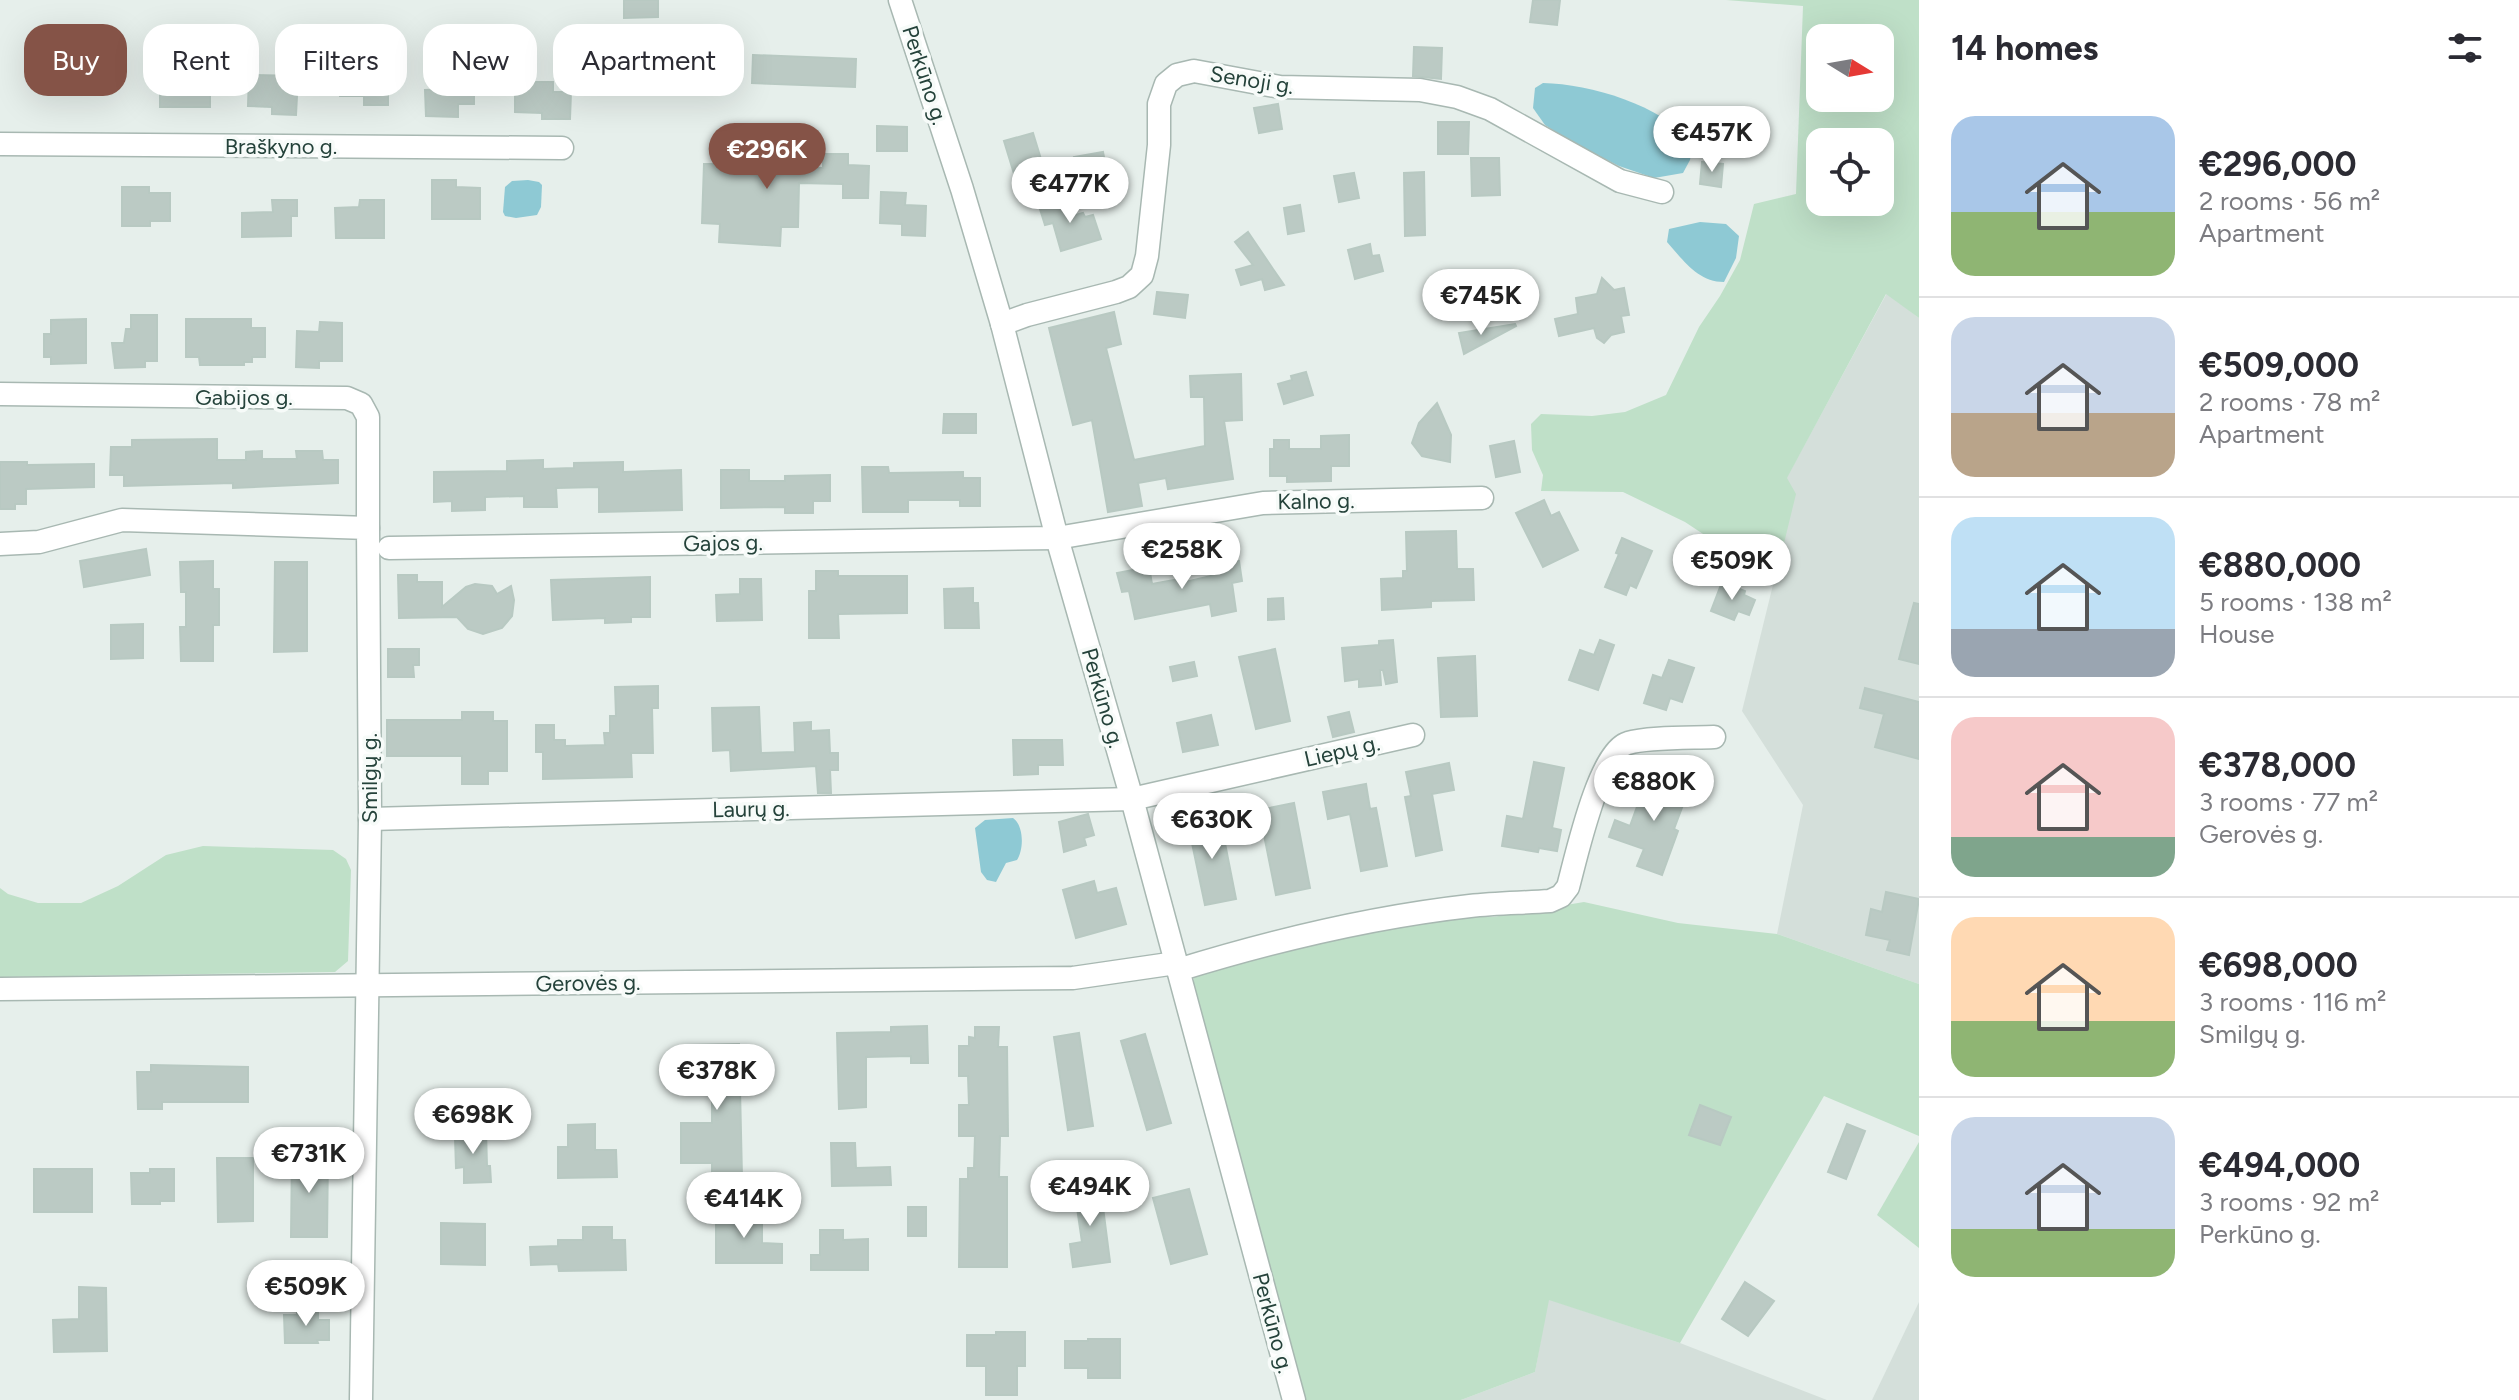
<!DOCTYPE html>
<html lang="en">
<head>
<meta charset="utf-8">
<style>
	:root { --surface:#fff; --page:#f2f2f3; --text:#2b2b33; --muted:#7c7c81; --line:#e1e1e2; --accent:#855347 }
	body { margin:0; font-family:Figtree,sans-serif; background:var(--page); color:var(--text); height:100vh; display:flex; flex-direction:column; font-size:30px; white-space:nowrap }
	* { box-sizing:border-box; margin:0 }
	p { font-size:26px; color:var(--muted) }
	.icon { flex:none; width:44px; height:44px; fill:none; stroke:currentColor; stroke-width:2; stroke-linecap:round; stroke-linejoin:round }
	.map { position:relative; flex:1; overflow:hidden }
	.panel { display:flex; flex-direction:column; background:var(--surface); width:600px }
	.panel>* { flex:none }
	.banner { position:absolute; left:24px; top:24px; width:760px; height:72px; display:flex; gap:16px }
	.needle { width:52px; rotate:101deg }
	.buttons { position:absolute; left:1806px; top:24px; display:grid; gap:16px }
	.buttons a { display:grid; place-items:center; width:88px; height:88px; border-radius:16px; background:var(--surface); box-shadow:0 8px 32px #0002; font-size:40px }
	.price { position:absolute; translate:-50% -68px; padding:0 18px; border-radius:28px; background:#fff; color:#222; font-size:26px; line-height:52px; filter:drop-shadow(0 2px 4px #0008) }
	.price::after { content:''; position:absolute; left:50%; top:48px; width:24px; height:18px; margin-left:-12px; background:inherit; clip-path:polygon(0 0,100% 0,50% 100%) }
	.price.current { background:var(--accent); color:#fff }
	ul { padding:0; list-style:none }
	li { display:flex; align-items:center; gap:24px; height:200px; padding:0 32px }
	li+li { border-top:2px solid var(--line) }
	li span { display:grid; place-items:center; flex:none; width:224px; height:160px; border-radius:24px; color:#555 }
	li>.icon { margin-inline-start:auto }
	span .icon { width:96px; height:96px; fill:#fffc; stroke-width:1 }
	li b { font-size:34px }
	h2 { display:flex; justify-content:space-between; align-items:center; height:96px; padding:0 32px; font-size:34px }
	.pill { padding:0 28px; border-radius:24px; background:var(--surface); box-shadow:0 8px 32px #0002; font-size:28px; line-height:72px }
	.pill.current { background:var(--accent); color:#fff }
	main { display:flex; flex:1; min-height:0 }
	.map>svg:first-child { display:block }
	.built { fill:#d4dfda }
	.green { fill:#bfe0c8; fill-rule:evenodd }
	.water { fill:#8ec9d4 }
	.building { fill:#bbcac4; stroke:#b8c9c2; stroke-width:2 }
	.lines { fill:none; stroke-linecap:round; stroke-linejoin:round }
	.street-casing { stroke:#a8b8b2; stroke-width:25 }
	.street { stroke:#fff; stroke-width:22 }
	.labels { text-anchor:middle; dominant-baseline:central; stroke-width:7; stroke-linejoin:round; paint-order:stroke }
	.street-label { font-size:22px; fill:#24423a; stroke:#f7fbf9 }
</style>
</head>
<body>
<main>
<div class="map">
<svg width="1919" height="1400" viewBox="0 0 1919 1400">
	<rect width="100%" height="100%" fill="#e6efeb"/>
	<!-- built -->
	<g class="built">
		<polygon points="1887,293 1919,318 1919,984 1777,934 1803,805 1742,711 1795,495 1786,479"/>
		<polygon points="1548,1299 1680,1343 1827,1400 1461,1400 1535,1372"/>
		<polygon points="1919,1302 1919,1400 1872,1400"/>
	</g>
	<!-- green -->
	<g class="green">
		<path d="M1726,0H1919V318L1886,294L1787,478L1796,494L1776,576L1759,571L1685,522L1623,492L1541,491L1543,475L1532,450L1531,424L1541,414L1592,416L1625,412L1666,395L1699,327L1720,296L1740,260L1754,204L1796,194L1803,6ZM1820,38H1880V98H1820ZM1820,142H1880V202H1820Z"/>
		<polygon points="203,846 333,850 346,859 351,870 348,961 335,972 0,977 0,888 8,894 38,903 81,903 118,886 166,855"/>
		<polygon points="1584,902 1678,923 1777,934 1919,984 1919,1136 1824,1096 1680,1343 1549,1300 1535,1372 1461,1400 1303,1400 1192,989 1195,971 1402,922 1466,915 1493,917"/>
		<polygon points="1919,1142 1919,1248 1877,1215"/>
	</g>
	<!-- water -->
	<g class="water">
		<path d="M1543,83C1591,84 1661,105 1693,143L1690,160L1683,173L1654,178L1619,166L1573,143L1545,125L1533,108L1535,88Z"/>
		<polygon points="528,180 539,182 542,185 541,207 537,215 516,218 505,216 503,212 505,187 512,181"/>
		<path d="M1700,222L1726,224L1739,236L1736,258L1724,282C1698,282 1683,260 1667,242L1669,229Z"/>
		<path d="M1013,818C1024,826 1024,849 1017,860L1006,863L996,882L987,880L981,872L975,828L985,820Z"/>
	</g>
	<!-- building -->
	<g class="building">
		<polygon points="624,0 658,0 658,17 624,18"/>
		<polygon points="1533,0 1560,0 1557,25 1530,22"/>
		<polygon points="1414,47 1442,48 1441,79 1413,76"/>
		<polygon points="635,55 696,57 695,81 674,80 674,83 635,80"/>
		<polygon points="753,55 856,59 855,87 752,83"/>
		<polygon points="340,62 388,63 388,105 364,105 364,96 340,96"/>
		<polygon points="162,64 198,66 197,82 210,83 210,107 160,107 160,90 151,75"/>
		<polygon points="249,75 298,76 296,115 272,114 272,107 248,106"/>
		<polygon points="449,79 474,79 474,104 458,104 458,117 426,116 425,90 449,89"/>
		<polygon points="515,82 553,82 553,92 571,92 570,119 542,119 542,113 515,112"/>
		<polygon points="1278,104 1282,129 1259,133 1254,108"/>
		<polygon points="1438,122 1469,122 1468,154 1438,154"/>
		<polygon points="877,126 907,127 907,151 877,151"/>
		<polygon points="1033,133 1044,169 1015,177 1004,141"/>
		<polygon points="722,145 784,146 783,167 823,168 823,154 848,154 848,165 869,166 868,198 843,198 843,184 799,183 798,227 781,227 780,246 719,242 720,224 702,223 704,164 721,164"/>
		<polygon points="1103,152 1108,178 1079,183 1074,157"/>
		<polygon points="1471,158 1499,158 1500,195 1472,196"/>
		<polygon points="1702,162 1723,164 1721,187 1700,184"/>
		<polygon points="1424,172 1425,235 1405,236 1404,173"/>
		<polygon points="1354,173 1359,198 1339,202 1334,176"/>
		<polygon points="432,180 456,180 456,187 480,188 480,219 432,219"/>
		<polygon points="122,187 149,187 149,193 170,193 170,221 150,221 150,226 122,226"/>
		<polygon points="881,192 906,193 905,205 926,206 925,236 902,235 902,224 880,223"/>
		<polygon points="1066,198 1072,216 1083,213 1085,217 1093,215 1101,239 1061,251 1053,223 1045,225 1039,206"/>
		<polygon points="272,200 297,200 297,216 291,216 291,236 242,237 242,213 273,212"/>
		<polygon points="360,200 384,200 384,238 336,238 335,208 359,207"/>
		<polygon points="1300,205 1304,231 1288,234 1284,208"/>
		<polygon points="1248,232 1273,269 1284,285 1265,290 1262,279 1241,285 1236,270 1253,265 1235,242"/>
		<polygon points="1370,244 1372,256 1379,255 1383,271 1355,279 1348,250"/>
		<polygon points="1602,278 1614,290 1624,288 1629,315 1621,316 1624,332 1611,335 1604,343 1597,338 1594,328 1559,336 1555,319 1578,314 1576,298 1597,294"/>
		<polygon points="1157,292 1188,295 1185,318 1154,314"/>
		<polygon points="1114,312 1121,344 1106,348 1134,460 1205,446 1204,397 1191,397 1190,376 1241,374 1242,420 1224,421 1233,479 1168,489 1166,478 1138,483 1142,506 1108,512 1092,420 1073,425 1049,328"/>
		<polygon points="131,315 157,315 157,361 145,361 145,367 115,368 112,343 124,343 126,329 131,329"/>
		<polygon points="86,319 86,363 51,364 51,357 44,357 44,334 51,334 51,320"/>
		<polygon points="186,319 251,319 251,328 265,328 265,357 252,357 252,362 244,362 244,365 200,365 199,357 186,357"/>
		<polygon points="320,322 342,323 342,361 319,361 319,368 296,367 297,331 319,332"/>
		<polygon points="1515,324 1516,326 1464,354 1459,333"/>
		<polygon points="1306,372 1313,395 1284,404 1278,384 1292,380 1291,376"/>
		<polygon points="1437,403 1451,435 1450,462 1422,456 1412,443 1419,423"/>
		<polygon points="944,414 976,414 976,433 943,433"/>
		<polygon points="1349,435 1349,466 1331,466 1331,481 1287,482 1287,476 1270,476 1270,449 1274,449 1274,440 1289,440 1289,449 1321,449 1321,436"/>
		<polygon points="217,439 217,460 246,460 246,452 262,451 262,459 297,459 296,451 322,451 323,460 338,460 338,483 233,488 233,483 124,486 124,475 110,475 111,447 132,447 132,440"/>
		<polygon points="1514,441 1520,472 1496,477 1490,446"/>
		<polygon points="543,460 543,469 574,468 574,463 623,462 623,472 681,470 682,510 599,512 599,487 556,488 557,507 524,507 524,496 485,497 485,510 452,511 452,501 434,502 434,472 507,471 507,461"/>
		<polygon points="0,462 27,462 27,465 94,464 94,487 26,489 26,504 15,504 15,509 0,509"/>
		<polygon points="862,467 888,467 889,473 963,472 963,478 980,478 980,506 960,506 960,500 908,500 908,512 863,512"/>
		<polygon points="721,470 749,470 749,481 785,481 785,476 830,475 830,501 813,501 813,513 785,513 785,507 721,508"/>
		<polygon points="1544,500 1551,516 1559,512 1578,550 1543,567 1516,513"/>
		<polygon points="1456,531 1457,569 1473,569 1474,600 1431,601 1431,607 1382,610 1381,579 1403,578 1403,571 1407,571 1406,532"/>
		<polygon points="1622,538 1652,551 1636,588 1630,585 1626,595 1605,587 1619,554 1616,553"/>
		<polygon points="146,549 150,575 84,587 80,561"/>
		<polygon points="213,561 213,589 219,589 219,625 213,625 213,661 181,661 180,627 186,627 186,592 181,592 180,562"/>
		<polygon points="1239,561 1242,581 1232,583 1236,611 1212,616 1210,604 1135,619 1129,591 1122,592 1117,573 1149,567 1152,584 1180,579 1181,583 1211,576 1209,566"/>
		<polygon points="275,562 307,562 307,651 274,652"/>
		<polygon points="816,571 838,571 838,576 907,576 907,613 838,614 839,638 809,638 809,591 816,591"/>
		<polygon points="398,575 417,575 417,582 442,582 442,607 466,587 475,584 492,586 497,594 511,586 514,600 512,616 502,628 483,634 468,629 457,617 399,618"/>
		<polygon points="650,577 650,617 631,617 631,622 605,623 605,618 553,620 551,580"/>
		<polygon points="740,579 761,579 762,620 717,621 716,595 740,594"/>
		<polygon points="1722,582 1745,591 1744,595 1755,600 1749,615 1738,611 1734,620 1711,611"/>
		<polygon points="973,588 973,603 978,603 979,628 945,628 944,589"/>
		<polygon points="1283,598 1284,619 1268,620 1268,599"/>
		<polygon points="1914,603 1919,604 1919,664 1899,659"/>
		<polygon points="143,624 143,658 111,659 111,625"/>
		<polygon points="1393,640 1397,682 1386,684 1383,670 1380,670 1381,685 1359,687 1359,679 1345,681 1342,648 1379,645 1379,641"/>
		<polygon points="1600,640 1614,645 1598,690 1569,680 1580,650 1594,655"/>
		<polygon points="388,649 419,649 419,665 413,665 414,677 388,677"/>
		<polygon points="1275,649 1290,721 1256,729 1239,657"/>
		<polygon points="1475,656 1477,716 1441,717 1438,658"/>
		<polygon points="1669,660 1694,668 1682,702 1670,698 1666,710 1644,703 1653,675 1662,678"/>
		<polygon points="1194,662 1197,676 1173,681 1170,667"/>
		<polygon points="658,686 658,708 652,708 653,753 631,753 632,777 543,779 543,752 536,752 536,725 554,725 554,740 565,740 565,746 605,745 604,733 610,733 610,716 616,716 615,687"/>
		<polygon points="1865,688 1919,702 1919,759 1875,747 1884,714 1860,708"/>
		<polygon points="759,707 761,753 795,752 794,723 811,722 811,731 829,730 830,753 838,753 838,770 830,770 831,793 818,793 816,766 731,771 730,750 713,751 712,708"/>
		<polygon points="462,712 493,712 493,721 507,721 507,771 488,771 488,784 462,784 462,756 387,756 387,720 462,720"/>
		<polygon points="1349,712 1354,732 1333,737 1328,717"/>
		<polygon points="1211,715 1218,745 1183,752 1177,723"/>
		<polygon points="1013,740 1062,740 1063,765 1038,765 1038,774 1014,775"/>
		<polygon points="1534,762 1564,768 1552,828 1561,830 1557,851 1539,848 1538,852 1502,846 1507,816 1523,819"/>
		<polygon points="1449,763 1454,790 1432,794 1442,850 1416,856 1405,797 1411,796 1406,772"/>
		<polygon points="1658,775 1690,786 1674,829 1678,831 1662,875 1637,866 1644,849 1609,837 1615,820 1630,826 1646,782 1654,785"/>
		<polygon points="1366,784 1370,809 1376,808 1387,866 1361,871 1350,814 1328,819 1323,792"/>
		<polygon points="1294,803 1310,888 1276,895 1259,810"/>
		<polygon points="1088,814 1094,835 1084,838 1086,845 1064,852 1059,822"/>
		<polygon points="1220,818 1236,899 1205,905 1188,824"/>
		<polygon points="1094,881 1097,893 1116,888 1126,924 1076,938 1063,890"/>
		<polygon points="1886,892 1919,899 1909,955 1887,950 1890,940 1866,935 1871,909 1882,912"/>
		<polygon points="927,1026 928,1063 911,1063 911,1056 866,1057 866,1107 839,1109 837,1033 891,1032 891,1027"/>
		<polygon points="975,1027 999,1027 998,1047 1007,1047 1008,1136 1000,1136 999,1177 1007,1177 1007,1267 959,1267 960,1179 968,1179 968,1168 974,1168 975,1136 959,1136 959,1105 969,1105 968,1076 959,1076 959,1046 969,1046 969,1037 975,1038"/>
		<polygon points="1079,1033 1093,1126 1068,1130 1054,1037"/>
		<polygon points="1145,1034 1171,1123 1147,1130 1121,1041"/>
		<polygon points="739,1044 742,1177 712,1177 712,1163 681,1163 681,1123 712,1123 712,1083 698,1083 698,1064 689,1064 689,1045"/>
		<polygon points="151,1065 248,1067 248,1102 162,1102 162,1109 138,1109 137,1072 151,1072"/>
		<polygon points="1700,1105 1731,1117 1720,1145 1689,1135"/>
		<polygon points="595,1124 595,1150 616,1150 617,1177 558,1178 558,1147 568,1147 568,1125"/>
		<polygon points="1847,1124 1865,1131 1846,1179 1828,1172"/>
		<polygon points="463,1130 486,1130 487,1166 490,1166 491,1182 464,1183 464,1167 456,1168 455,1137 463,1137"/>
		<polygon points="831,1143 855,1143 856,1168 890,1167 891,1185 832,1186"/>
		<polygon points="292,1153 328,1154 327,1237 291,1237"/>
		<polygon points="217,1158 253,1158 253,1221 218,1222"/>
		<rect x="34" y="1169" width="58" height="43"/>
		<polygon points="150,1169 174,1169 174,1201 160,1201 160,1204 132,1204 131,1173 150,1173"/>
		<polygon points="1100,1184 1110,1262 1073,1267 1070,1244 1082,1242 1074,1187"/>
		<polygon points="1189,1189 1207,1254 1171,1264 1153,1198"/>
		<rect x="908" y="1207" width="18" height="29"/>
		<polygon points="716,1213 762,1213 762,1243 782,1244 782,1263 716,1263"/>
		<polygon points="441,1223 485,1224 485,1265 441,1264"/>
		<polygon points="583,1227 612,1227 612,1240 625,1240 626,1270 559,1271 558,1264 531,1265 530,1247 558,1246 558,1240 583,1240"/>
		<polygon points="820,1230 843,1230 843,1240 868,1239 868,1270 811,1270 811,1255 820,1255"/>
		<polygon points="1745,1282 1774,1301 1748,1336 1722,1319"/>
		<polygon points="79,1287 106,1288 107,1351 54,1352 53,1320 79,1319"/>
		<polygon points="297,1311 318,1311 318,1320 329,1320 329,1340 317,1340 318,1343 285,1343 284,1315 297,1315"/>
		<polygon points="996,1332 1025,1332 1025,1366 1017,1366 1017,1395 986,1395 986,1366 967,1366 967,1335 996,1335"/>
		<polygon points="1088,1339 1120,1339 1120,1378 1088,1378 1088,1368 1065,1368 1065,1341 1088,1341"/>
	</g>
	<g class="lines">
		<!-- street casing -->
		<g class="street-casing">
			<g id="street">
				<polyline points="900,0 962,189 1002,324 1057,538 1132,799 1294,1400"/>
				<polyline points="0,144 562,148"/>
				<polyline points="1002,324 1027,315 1116,292 1129,287 1142,275 1147,256 1159,145 1159,104 1166,84 1177,75 1194,71 1280,87 1420,90 1457,97 1490,109 1620,181 1662,192"/>
				<polyline points="0,394 347,398 361,404 368,417 368,528"/>
				<polyline points="0,544 39,542 122,520 368,528 370,819 361,1400"/>
				<polyline points="389,548 1057,538 1263,503 1482,498"/>
				<polyline points="370,819 1132,799 1413,735"/>
				<path d="M1178,970C1272,941 1372,917 1470,906C1496,903 1523,903 1550,901L1561,896L1568,887C1576,858 1599,751 1628,743C1647,737 1692,738 1714,737"/>
				<polyline points="0,989 1073,978 1176,963"/>
			</g>
		</g>
		<!-- street -->
		<use href="#street" class="street"/>
	</g>
	<g class="labels">
		<!-- street labels -->
		<g class="street-label">
			<text transform="translate(925 75) rotate(72)">Perkūno g.</text>
			<text transform="translate(1252 80) rotate(9)">Senoji g.</text>
			<text x="281" y="146">Braškyno g.</text>
			<text x="244" y="397">Gabijos g.</text>
			<text transform="translate(1316 501) rotate(-1)">Kalno g.</text>
			<text transform="translate(723 543) rotate(-1)">Gajos g.</text>
			<text transform="translate(1103 698) rotate(74)">Perkūno g.</text>
			<text transform="translate(1342 751) rotate(-13)">Liepų g.</text>
			<text transform="translate(369 778) rotate(-90)">Smilgų g.</text>
			<text transform="translate(751 809) rotate(-1)">Laurų g.</text>
			<text transform="translate(588 983) rotate(-1)">Gerovės g.</text>
			<text transform="translate(1273 1323) rotate(75)">Perkūno g.</text>
		</g>
	</g>
</svg>
<div class="buttons">
<a><svg class="needle" viewBox="-14 -14 28 28"><path d="M0-13l5 13h-10z" fill="#e53935"/><path d="M0 13l5-13h-10z" fill="#7c7c81"/></svg></a>
<a><svg class="icon" aria-label="locate" viewBox="0 0 24 24"><circle cx="12" cy="12" r="6"/><path d="M12 2v4M12 18v4M2 12h4M18 12h4"/></svg></a>
</div>
<b class="price" style="left:1712px;top:174px">€457K</b>
<b class="price current" style="left:767px;top:191px">€296K</b>
<b class="price" style="left:1070px;top:225px">€477K</b>
<b class="price" style="left:1481px;top:337px">€745K</b>
<b class="price" style="left:1182px;top:591px">€258K</b>
<b class="price" style="left:1732px;top:602px">€509K</b>
<b class="price" style="left:1654px;top:823px">€880K</b>
<b class="price" style="left:1212px;top:861px">€630K</b>
<b class="price" style="left:717px;top:1112px">€378K</b>
<b class="price" style="left:473px;top:1156px">€698K</b>
<b class="price" style="left:309px;top:1195px">€731K</b>
<b class="price" style="left:1090px;top:1228px">€494K</b>
<b class="price" style="left:744px;top:1240px">€414K</b>
<b class="price" style="left:306px;top:1328px">€509K</b>
<div class="banner">
<a class="pill current">Buy</a>
<a class="pill">Rent</a>
<a class="pill">Filters</a>
<a class="pill">New</a>
<a class="pill">Apartment</a>
</div>
</div>
<section class="panel">
<h2>14 homes<svg class="icon" aria-label="filters" viewBox="0 0 24 24"><path d="M4 7h16M4 17h16"/><circle cx="9" cy="7" r="2"/><circle cx="15" cy="17" r="2"/></svg></h2>
<ul>
<li><span style="background:linear-gradient(#a9c7e8 60%,#8fb573 0)"><svg class="icon" aria-label="home" viewBox="0 0 24 24"><path d="M3 11l9-7 9 7M6 9v11h12V9"/></svg></span><div><b>€296,000</b><p>2 rooms · 56 m²</p><p>Apartment</p></div></li>
<li><span style="background:linear-gradient(#c9d6e8 60%,#b9a48a 0)"><svg class="icon" aria-label="home" viewBox="0 0 24 24"><path d="M3 11l9-7 9 7M6 9v11h12V9"/></svg></span><div><b>€509,000</b><p>2 rooms · 78 m²</p><p>Apartment</p></div></li>
<li><span style="background:linear-gradient(#bfe0f5 70%,#9aa5b1 0)"><svg class="icon" aria-label="home" viewBox="0 0 24 24"><path d="M3 11l9-7 9 7M6 9v11h12V9"/></svg></span><div><b>€880,000</b><p>5 rooms · 138 m²</p><p>House</p></div></li>
<li><span style="background:linear-gradient(#f6c9c9 75%,#7fa58c 0)"><svg class="icon" aria-label="home" viewBox="0 0 24 24"><path d="M3 11l9-7 9 7M6 9v11h12V9"/></svg></span><div><b>€378,000</b><p>3 rooms · 77 m²</p><p>Gerovės g.</p></div></li>
<li><span style="background:linear-gradient(#ffd9b3 65%,#8fb573 0)"><svg class="icon" aria-label="home" viewBox="0 0 24 24"><path d="M3 11l9-7 9 7M6 9v11h12V9"/></svg></span><div><b>€698,000</b><p>3 rooms · 116 m²</p><p>Smilgų g.</p></div></li>
<li><span style="background:linear-gradient(#c9d6e8 70%,#8fb573 0)"><svg class="icon" aria-label="home" viewBox="0 0 24 24"><path d="M3 11l9-7 9 7M6 9v11h12V9"/></svg></span><div><b>€494,000</b><p>3 rooms · 92 m²</p><p>Perkūno g.</p></div></li>
</ul>
</section>
</main>
</body>
</html>
